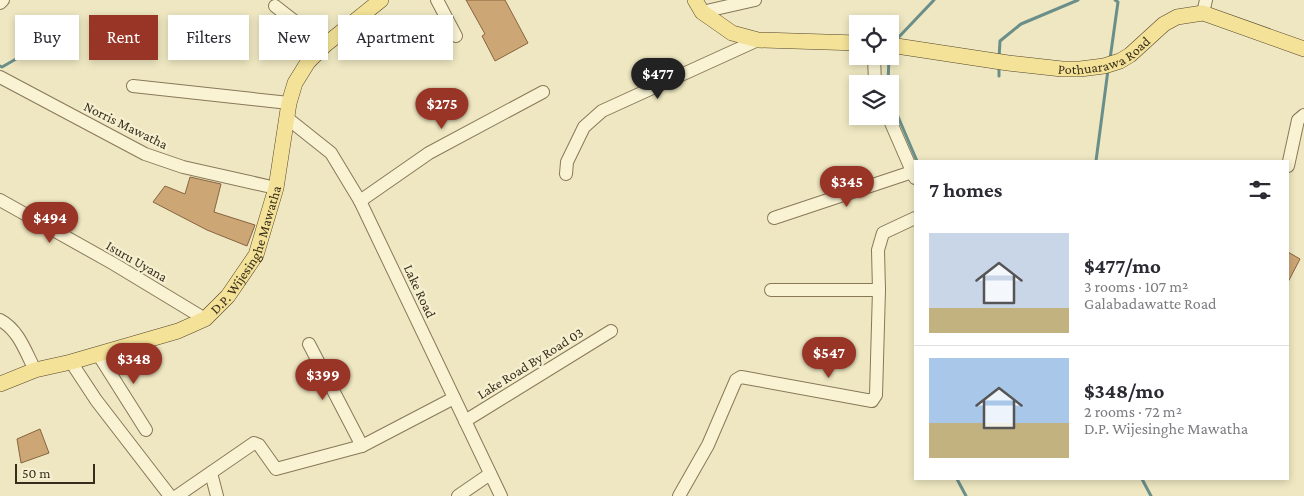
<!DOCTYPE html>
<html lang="en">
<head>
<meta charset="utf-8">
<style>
	:root { --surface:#fff; --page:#f7f7f7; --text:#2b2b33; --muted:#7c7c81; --line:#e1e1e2; --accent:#983527 }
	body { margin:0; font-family:"Crimson Pro",serif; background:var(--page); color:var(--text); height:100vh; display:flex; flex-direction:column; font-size:19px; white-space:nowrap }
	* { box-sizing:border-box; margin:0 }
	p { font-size:16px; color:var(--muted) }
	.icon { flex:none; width:28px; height:28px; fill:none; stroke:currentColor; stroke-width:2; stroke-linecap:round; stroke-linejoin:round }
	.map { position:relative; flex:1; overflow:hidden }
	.sheet { position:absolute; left:914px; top:160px; width:375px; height:320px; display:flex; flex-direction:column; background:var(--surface); border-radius:0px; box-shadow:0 2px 8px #0003 }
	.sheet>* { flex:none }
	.guide { position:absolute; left:15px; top:15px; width:475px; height:45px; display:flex; gap:10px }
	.fabs { position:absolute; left:849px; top:15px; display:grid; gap:10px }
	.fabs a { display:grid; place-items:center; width:50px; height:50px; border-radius:0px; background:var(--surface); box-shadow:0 2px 8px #0003; font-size:25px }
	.scale { position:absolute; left:15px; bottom:12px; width:80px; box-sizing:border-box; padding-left:5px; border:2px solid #372d1d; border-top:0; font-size:14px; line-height:18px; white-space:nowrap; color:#372d1d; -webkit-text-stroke:4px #f6f0d0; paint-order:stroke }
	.price { position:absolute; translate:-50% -42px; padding:0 11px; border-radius:18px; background:var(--accent); color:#fff; font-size:16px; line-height:32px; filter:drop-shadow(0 1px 2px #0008) }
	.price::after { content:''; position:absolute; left:50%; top:30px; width:15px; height:11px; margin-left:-8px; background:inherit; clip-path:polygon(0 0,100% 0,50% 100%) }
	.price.current { background:#222; color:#fff }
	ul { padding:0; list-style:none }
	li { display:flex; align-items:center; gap:15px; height:125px; padding:0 15px }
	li+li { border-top:1px solid var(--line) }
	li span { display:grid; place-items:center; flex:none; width:140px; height:100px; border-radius:0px; color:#555 }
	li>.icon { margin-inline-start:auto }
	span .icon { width:60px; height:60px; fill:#fffc; stroke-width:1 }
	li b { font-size:21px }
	h2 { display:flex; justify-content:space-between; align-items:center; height:60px; padding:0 15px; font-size:21px }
	.chip { padding:0 18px; border-radius:0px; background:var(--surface); box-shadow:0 2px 8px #0003; font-size:18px; line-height:45px }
	.chip.current { background:var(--accent); color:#fff }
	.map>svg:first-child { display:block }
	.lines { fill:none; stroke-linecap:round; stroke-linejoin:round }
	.stream { stroke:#6a8f8a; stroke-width:3 }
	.building { fill:#cda676; stroke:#87643e }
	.minor-casing { stroke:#887858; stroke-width:14 }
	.major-casing { stroke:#55452d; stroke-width:16 }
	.minor { stroke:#f9f3d4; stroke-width:12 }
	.major { stroke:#f3e297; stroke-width:15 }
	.labels { text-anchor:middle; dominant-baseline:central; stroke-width:4.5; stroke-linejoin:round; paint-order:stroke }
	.street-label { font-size:14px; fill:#372d1d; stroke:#f6f0d0 }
</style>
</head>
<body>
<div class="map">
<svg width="1304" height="496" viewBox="0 0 1304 496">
	<rect width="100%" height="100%" fill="#eee7c1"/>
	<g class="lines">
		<!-- stream -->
		<g class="stream">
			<polyline points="896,40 934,0"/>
			<polyline points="999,58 1000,41 1021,24 1078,0"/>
			<polyline points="1110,59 1118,2 1115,0"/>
			<polyline points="0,66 2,67 53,38 75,22"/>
			<polyline points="999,76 999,67"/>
			<polyline points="888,84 889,56"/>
			<polyline points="890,98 917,161"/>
			<polyline points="1096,161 1108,70"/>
			<polyline points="957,479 966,496"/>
			<polyline points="1142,479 1151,496"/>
		</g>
	</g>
	<!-- building -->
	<g class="building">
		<polygon points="466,0 505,0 528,43 495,61 482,36 485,34"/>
		<polygon points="190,177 221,184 214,212 255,225 247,246 207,230 153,202 165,186 185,194"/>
		<polygon points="1288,252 1300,259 1288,282"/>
		<polygon points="40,429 49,453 21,463 17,439"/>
	</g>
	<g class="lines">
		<!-- minor casing -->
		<g class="minor-casing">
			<g id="minor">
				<polyline points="437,0 456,36"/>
				<polyline points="0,3 3,0"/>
				<polyline points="275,6 325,45"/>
				<polyline points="702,12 755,0"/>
				<polyline points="1203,13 1206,0"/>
				<polyline points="874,56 875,84"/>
				<polyline points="0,77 145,154 183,167 276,188"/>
				<polyline points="133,86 289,103"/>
				<polyline points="888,116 915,178"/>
				<polyline points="287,118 331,153 360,201 501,496"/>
				<polyline points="1288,166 1298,120 1304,115"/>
				<polyline points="566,174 567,162 584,127 602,111 758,40"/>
				<polyline points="0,200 114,264 205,319"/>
				<polyline points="360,201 429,153 543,92"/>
				<polyline points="774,218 912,172"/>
				<polyline points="771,290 879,290"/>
				<path d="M0,320C19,330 26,353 35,370"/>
				<polyline points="309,344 362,446"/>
				<polyline points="98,354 146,430"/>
				<polyline points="71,362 96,400 170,496"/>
				<polyline points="465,421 611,331"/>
				<polyline points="211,473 217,496"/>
				<polyline points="177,496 254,443 259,445 276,469 362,446 454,398"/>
				<polyline points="458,496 490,474"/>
				<polyline points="679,496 708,445 736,380 741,377 872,401 876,395 879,290 878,250 883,233 915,218"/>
			</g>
		</g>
		<!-- major casing -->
		<g class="major-casing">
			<g id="major">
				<polyline points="695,0 702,12 732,33 758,40 858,43"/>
				<path id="s1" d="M890,45L1008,63L1062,69H1080L1104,66L1120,61L1130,55L1164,24L1177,17L1203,13L1304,49"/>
				<path id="s2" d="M0,384L35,370L71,362L178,331L205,319L228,296L256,255L276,188L289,103L295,83L308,62L325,45L381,0"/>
			</g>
		</g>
		<!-- minor -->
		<use href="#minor" class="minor"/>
		<!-- major -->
		<use href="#major" class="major"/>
	</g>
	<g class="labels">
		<!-- street labels -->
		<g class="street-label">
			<text stroke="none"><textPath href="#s1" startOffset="219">Pothuarawa Road</textPath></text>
			<text transform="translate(126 125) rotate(26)">Norris Mawatha</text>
			<text stroke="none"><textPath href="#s2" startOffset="298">D.P. Wijesinghe Mawatha</textPath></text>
			<text transform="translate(137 261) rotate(30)">Isuru Uyana</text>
			<text transform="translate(420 291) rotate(65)">Lake Road</text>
			<text transform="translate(530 363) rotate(-32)">Lake Road By Road 03</text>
		</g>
	</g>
</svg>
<div class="fabs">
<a><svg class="icon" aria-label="locate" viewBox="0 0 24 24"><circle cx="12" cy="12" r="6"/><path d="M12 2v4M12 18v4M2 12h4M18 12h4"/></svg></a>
<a><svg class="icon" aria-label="layers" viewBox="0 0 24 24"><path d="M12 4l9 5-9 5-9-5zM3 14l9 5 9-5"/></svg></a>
</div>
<div class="scale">50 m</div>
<b class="price current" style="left:658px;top:100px">$477</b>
<b class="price" style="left:442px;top:130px">$275</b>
<b class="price" style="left:847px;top:208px">$345</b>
<b class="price" style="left:50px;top:244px">$494</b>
<b class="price" style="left:829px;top:379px">$547</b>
<b class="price" style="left:134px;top:385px">$348</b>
<b class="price" style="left:323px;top:401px">$399</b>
<div class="guide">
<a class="chip">Buy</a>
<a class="chip current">Rent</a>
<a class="chip">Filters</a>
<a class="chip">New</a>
<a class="chip">Apartment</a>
</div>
<section class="sheet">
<h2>7 homes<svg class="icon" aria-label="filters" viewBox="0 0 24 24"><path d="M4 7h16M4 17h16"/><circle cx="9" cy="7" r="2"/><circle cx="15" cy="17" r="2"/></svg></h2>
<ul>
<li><span style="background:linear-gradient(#c9d6e8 75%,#c2b280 0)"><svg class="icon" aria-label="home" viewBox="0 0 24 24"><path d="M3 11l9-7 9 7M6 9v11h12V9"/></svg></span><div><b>$477/mo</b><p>3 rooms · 107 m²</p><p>Galabadawatte Road</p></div></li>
<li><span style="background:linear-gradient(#a9c7e8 65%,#c2b280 0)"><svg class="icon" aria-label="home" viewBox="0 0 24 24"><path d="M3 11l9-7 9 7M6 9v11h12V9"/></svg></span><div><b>$348/mo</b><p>2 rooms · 72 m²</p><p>D.P. Wijesinghe Mawatha</p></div></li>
</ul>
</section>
</div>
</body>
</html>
